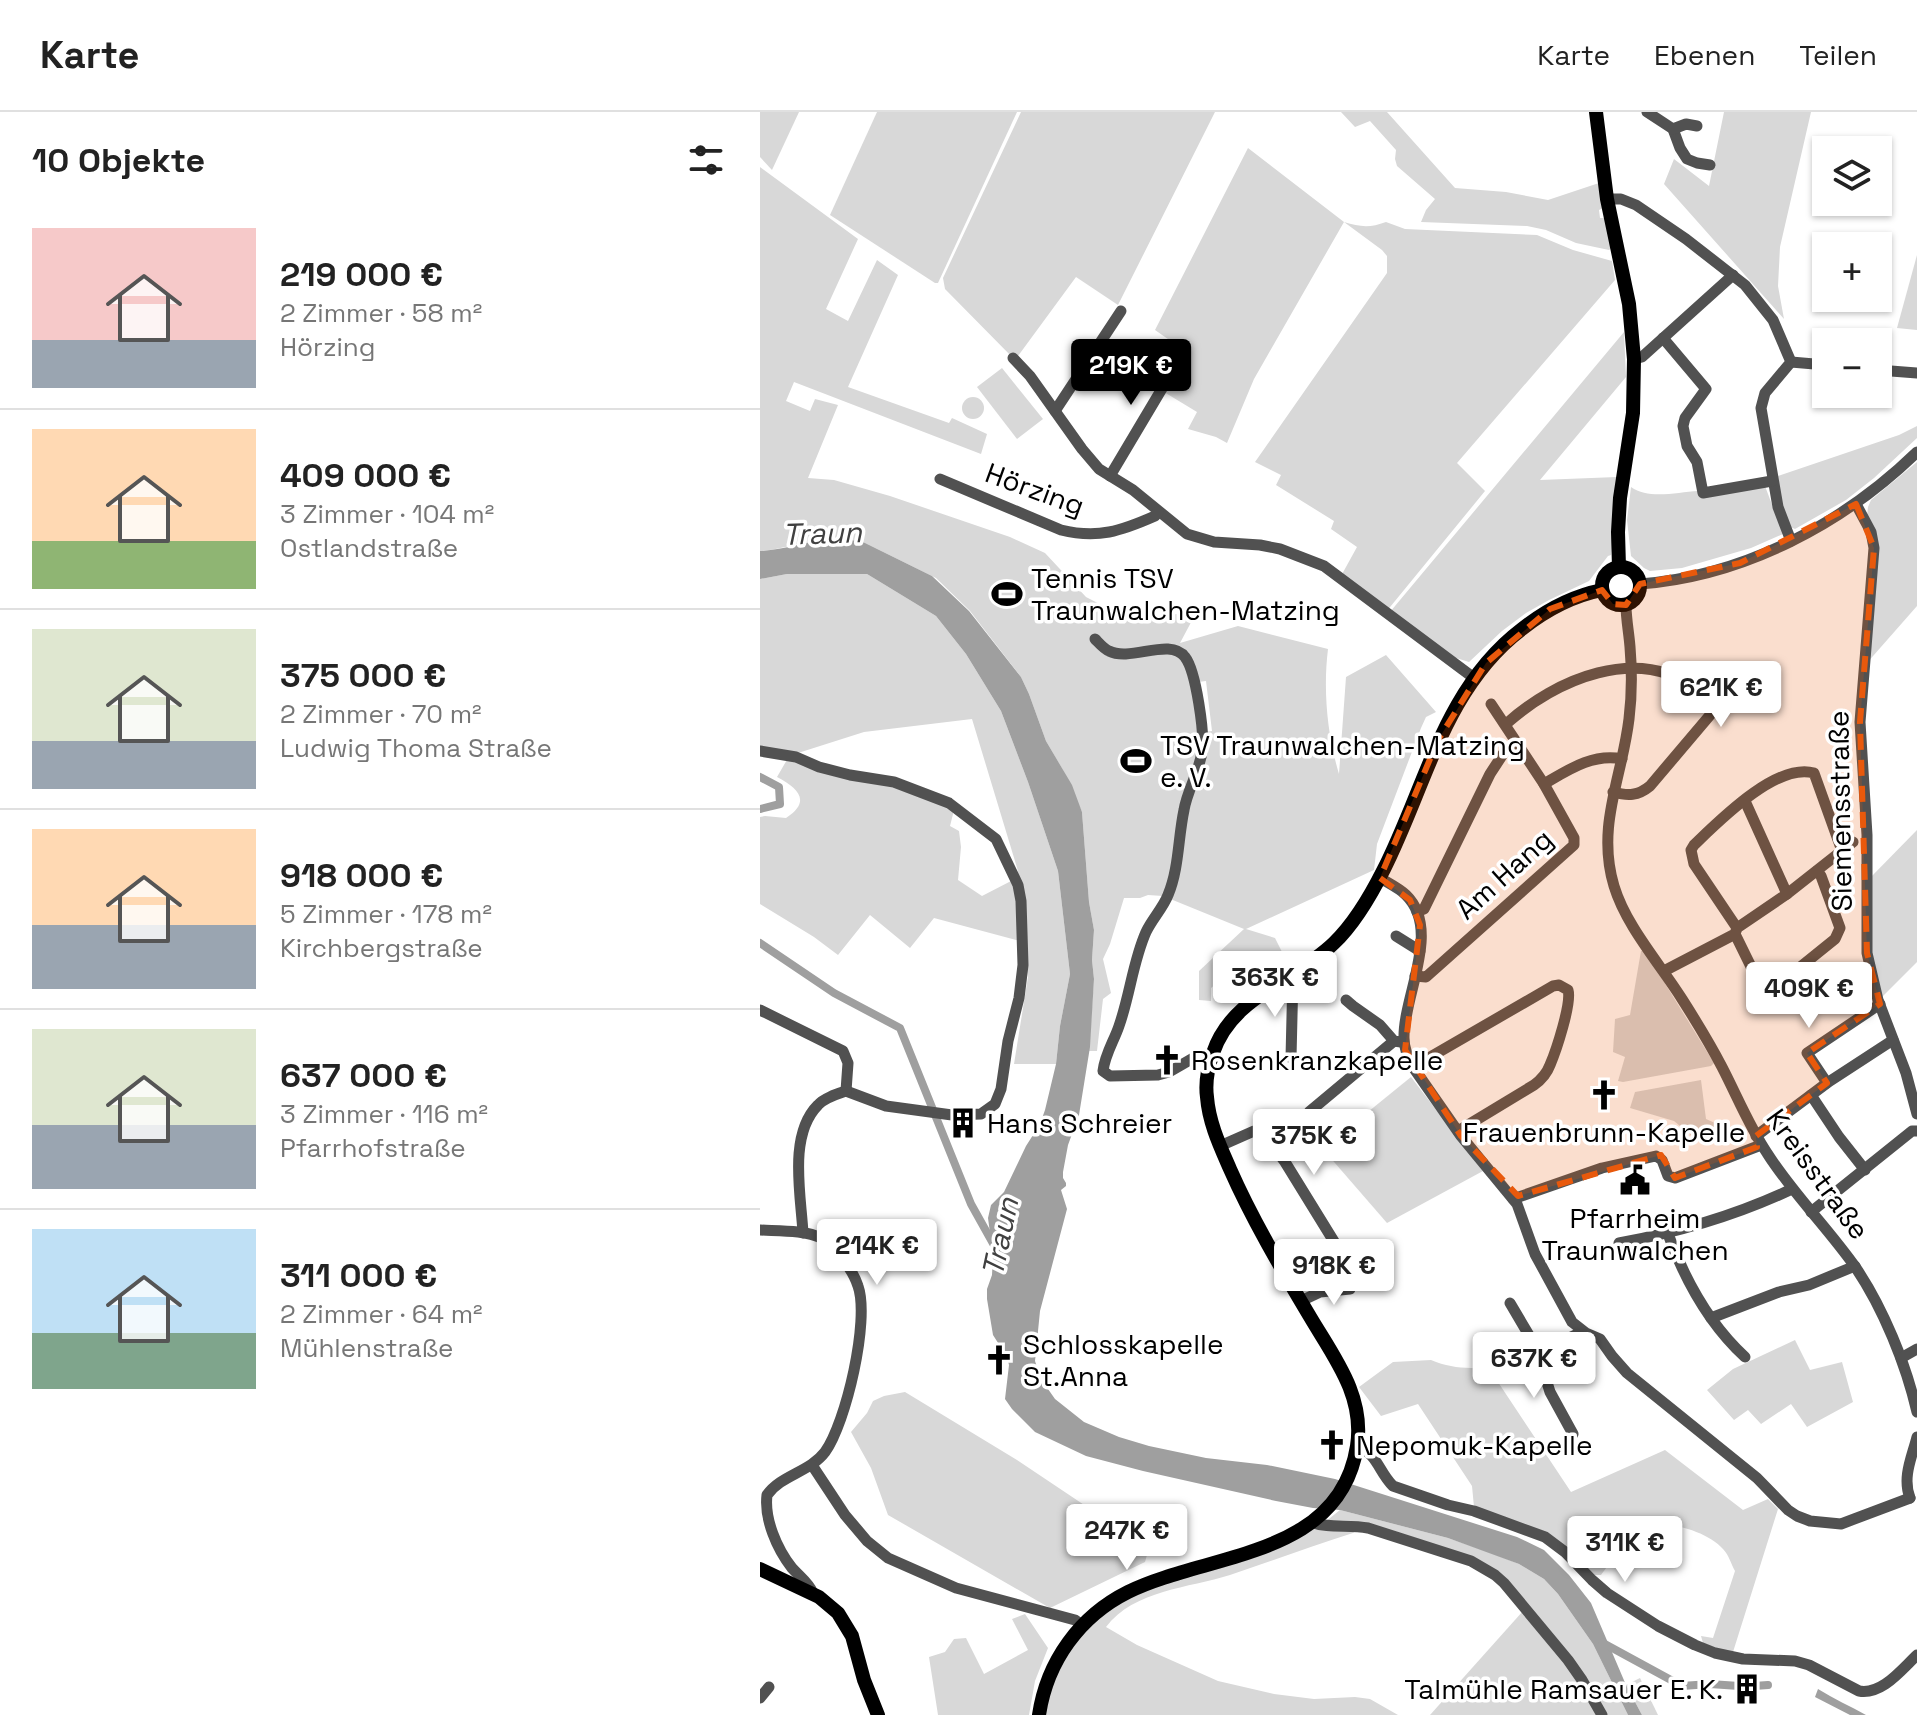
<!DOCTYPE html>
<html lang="de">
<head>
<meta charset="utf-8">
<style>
	:root { --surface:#fff; --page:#f2f2f2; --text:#222; --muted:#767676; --line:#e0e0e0; --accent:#000 }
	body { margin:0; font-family:"Space Grotesk",sans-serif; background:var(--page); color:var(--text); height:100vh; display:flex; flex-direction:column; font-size:30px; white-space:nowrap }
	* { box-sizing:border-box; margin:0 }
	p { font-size:26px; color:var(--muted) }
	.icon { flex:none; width:44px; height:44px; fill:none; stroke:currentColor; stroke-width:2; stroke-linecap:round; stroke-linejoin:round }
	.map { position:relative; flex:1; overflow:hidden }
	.panel { display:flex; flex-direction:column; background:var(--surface); width:760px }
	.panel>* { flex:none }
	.fabs { position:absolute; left:1052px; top:24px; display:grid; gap:16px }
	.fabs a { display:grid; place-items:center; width:80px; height:80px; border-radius:0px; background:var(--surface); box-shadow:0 2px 6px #0004; font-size:40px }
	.price { position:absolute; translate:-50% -68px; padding:0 18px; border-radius:8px; background:#fff; color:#222; font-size:26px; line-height:52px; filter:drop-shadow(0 2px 4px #0008) }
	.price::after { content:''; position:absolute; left:50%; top:48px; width:24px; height:18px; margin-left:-12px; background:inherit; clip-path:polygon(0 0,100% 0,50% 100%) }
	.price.active { background:var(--accent); color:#fff }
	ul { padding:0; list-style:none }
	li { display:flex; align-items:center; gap:24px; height:200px; padding:0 32px }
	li+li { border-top:2px solid var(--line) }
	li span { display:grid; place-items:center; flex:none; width:224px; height:160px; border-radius:0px; color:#555 }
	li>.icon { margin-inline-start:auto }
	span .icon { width:96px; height:96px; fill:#fffc; stroke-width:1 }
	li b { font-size:34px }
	h2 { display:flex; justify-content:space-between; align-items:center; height:96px; padding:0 32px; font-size:34px }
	header { display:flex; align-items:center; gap:48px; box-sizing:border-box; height:112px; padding:0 40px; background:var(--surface); border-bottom:2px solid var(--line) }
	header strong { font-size:38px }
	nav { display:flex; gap:44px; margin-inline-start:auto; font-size:28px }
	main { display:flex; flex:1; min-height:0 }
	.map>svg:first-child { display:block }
	.green { fill:#d8d8d8; fill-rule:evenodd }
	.water { fill:#9f9f9f }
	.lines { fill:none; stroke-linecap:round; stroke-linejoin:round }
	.canal { stroke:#9f9f9f; stroke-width:8 }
	.minor { stroke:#515151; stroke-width:11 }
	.major { stroke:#000; stroke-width:14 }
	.marked { fill:#e8590c; fill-opacity:0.2; stroke:#e8590c; stroke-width:6; stroke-dasharray:16 10; stroke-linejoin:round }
	.labels { text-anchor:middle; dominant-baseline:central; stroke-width:7; stroke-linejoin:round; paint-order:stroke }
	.street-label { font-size:28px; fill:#000; stroke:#fff }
	.poi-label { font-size:28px; fill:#000; stroke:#fff; text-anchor:start }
	.water-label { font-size:30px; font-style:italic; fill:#404040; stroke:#fff }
</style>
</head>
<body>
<header>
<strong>Karte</strong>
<nav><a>Karte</a><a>Ebenen</a><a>Teilen</a></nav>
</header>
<main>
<section class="panel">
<h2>10 Objekte<svg class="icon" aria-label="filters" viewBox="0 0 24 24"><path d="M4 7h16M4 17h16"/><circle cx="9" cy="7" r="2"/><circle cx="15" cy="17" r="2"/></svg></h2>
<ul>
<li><span style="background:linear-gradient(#f6c9c9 70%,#9aa5b1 0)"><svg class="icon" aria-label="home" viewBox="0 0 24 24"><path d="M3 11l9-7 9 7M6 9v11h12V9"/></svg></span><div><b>219 000 €</b><p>2 Zimmer · 58 m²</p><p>Hörzing</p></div></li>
<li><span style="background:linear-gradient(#ffd9b3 70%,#8fb573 0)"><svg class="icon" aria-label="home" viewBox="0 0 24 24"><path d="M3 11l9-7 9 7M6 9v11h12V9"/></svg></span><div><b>409 000 €</b><p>3 Zimmer · 104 m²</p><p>Ostlandstraße</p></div></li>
<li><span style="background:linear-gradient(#dfe7d0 70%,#9aa5b1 0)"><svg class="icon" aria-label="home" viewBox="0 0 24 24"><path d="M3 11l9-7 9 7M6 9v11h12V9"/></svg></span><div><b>375 000 €</b><p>2 Zimmer · 70 m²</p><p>Ludwig Thoma Straße</p></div></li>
<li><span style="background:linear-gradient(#ffd9b3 60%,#9aa5b1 0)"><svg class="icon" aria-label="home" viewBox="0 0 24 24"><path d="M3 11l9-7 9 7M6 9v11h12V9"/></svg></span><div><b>918 000 €</b><p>5 Zimmer · 178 m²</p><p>Kirchbergstraße</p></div></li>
<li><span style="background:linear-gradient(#dfe7d0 60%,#9aa5b1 0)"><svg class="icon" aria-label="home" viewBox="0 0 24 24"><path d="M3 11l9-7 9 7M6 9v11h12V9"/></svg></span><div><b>637 000 €</b><p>3 Zimmer · 116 m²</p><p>Pfarrhofstraße</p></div></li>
<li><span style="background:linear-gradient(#bfe0f5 65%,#7fa58c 0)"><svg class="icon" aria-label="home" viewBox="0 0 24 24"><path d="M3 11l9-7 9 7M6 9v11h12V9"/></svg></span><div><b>311 000 €</b><p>2 Zimmer · 64 m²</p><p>Mühlenstraße</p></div></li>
</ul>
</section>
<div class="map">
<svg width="1157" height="1603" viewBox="0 0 1157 1603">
	<rect width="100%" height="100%" fill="#fff"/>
	<!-- green -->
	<g class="green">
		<polygon points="0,0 39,0 12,58 0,45"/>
		<polygon points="117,0 257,0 178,171 175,171 70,103"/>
		<polygon points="261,0 455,0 358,193 316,165 255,248 185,177 183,166"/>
		<polygon points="581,0 627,0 695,76 746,80 788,88 839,71 843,96 839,98 840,106 845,106 852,136 849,138 816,131 786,118 767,114 661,110 666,98 675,87 637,54 635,47 636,38 610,9 595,15"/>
		<polygon points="964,0 1051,0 1020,135 1018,174 1024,207 904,72 914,47 949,74"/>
		<path d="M488,36L584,110C600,115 610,116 626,110L645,117L777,123L813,138L852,149L855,168L697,351L725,379L626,500L581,464L597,435L571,417L574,409L516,373L521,363L495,350L627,161V144L622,138L584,110L494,267L467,331L456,325L428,317L437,300L404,280L428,241L395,218Z"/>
		<path d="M0,55L98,127L66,197L88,209L117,148L138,163L88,275L189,311L192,306L227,322L221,342L34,270L26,289L50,299L55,287L78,293L48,366L74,368L130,384L250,425L285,441L326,485L365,505L436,501L420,531L478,514L568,537C563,578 567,622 579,662L586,565L626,543L676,600L666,605L661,616L617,732L614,758L486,817L515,826L526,848L507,866L494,876H487L471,860L451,876V889L439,888V859L484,817L403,784L388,783L380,786H364L350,832L343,847L351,881L343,887L337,939H329L334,867L332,848L334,818L329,790L322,700L303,658L286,629L269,582L261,565L210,499L176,466L101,429C85,426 66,427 50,430C33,432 18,438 0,439ZM446,569L452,619L445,620L438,570Z"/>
		<polygon points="1157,143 1157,218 1137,216"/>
		<polygon points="864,220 866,265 780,368 857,365 851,443 848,444 829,469 789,488 766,501 742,519 709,550 693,545 630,500"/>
		<polygon points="242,256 283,307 257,327 217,275"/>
		<circle cx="213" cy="296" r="11"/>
		<polygon points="1157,314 1157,326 1114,366 1086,388 1035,417 1028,414 1015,365 1139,323"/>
		<polygon points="1157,350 1157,494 1106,552 1114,473 1107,404 1108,395 1111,388"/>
		<path d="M1005,374L1023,422L991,436L922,456L890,459L884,456L871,444L867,408L871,375C889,388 917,380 938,379L940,386Z"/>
		<path d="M27,462H107L176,504L206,542L241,599L268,670L298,759L310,862L300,914L296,952H254L268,865L261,794L260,829L174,806L150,836L110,803L78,843L54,825L0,792V705L5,704L26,706C52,689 38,676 17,665L28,646L133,673L194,698L190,714L199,719L201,735L198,768L222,784L253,768L261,793L258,759L212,607L104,620L38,641L0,636V467Z"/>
		<polygon points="1157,718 1157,850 1119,888 1110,853 1110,766"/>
		<polygon points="881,839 885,839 954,951 951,954 863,970 858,969 865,945 853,940 855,907 870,903"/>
		<polygon points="651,965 723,1059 627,1111 568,1043 571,1030"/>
		<polygon points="941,968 946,1007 964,1015 964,1023 937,1028 914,1009 870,996 875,980"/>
		<polygon points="1035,1228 1050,1258 1082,1250 1093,1290 1047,1315 1031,1292 1001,1312 988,1298 974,1308 947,1278 973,1257"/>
		<path d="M671,1248C690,1256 707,1257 728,1255L811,1380L905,1338L983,1398L1008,1387L1018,1397L973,1540L957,1537L943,1531L941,1524L953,1526L975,1459C971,1452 969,1443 963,1437C946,1418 900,1405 876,1419C869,1424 848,1454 841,1463H832L805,1435L714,1395L712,1374L658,1292L621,1304L599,1275L633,1250Z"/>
		<polygon points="145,1280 257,1348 387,1435 387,1443 385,1450 290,1496 128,1403 111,1356 91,1320 107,1301 113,1289 124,1284"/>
		<polygon points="580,1398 688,1426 734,1442 759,1452 784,1467 798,1482 833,1532 868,1603 844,1603 745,1470 709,1446 565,1410"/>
		<path d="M600,1416L593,1421C552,1434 511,1449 470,1463C429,1476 374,1478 346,1515L377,1533L458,1569L514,1582L554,1587L595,1585L610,1587L638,1603H283L296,1560L324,1516L370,1483L551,1417Z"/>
		<polygon points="763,1499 808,1552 839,1603 670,1603"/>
		<polygon points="265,1502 288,1536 275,1569 269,1603 178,1603 169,1545 185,1540 194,1527 206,1526 224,1562 268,1538 252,1507"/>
		<polygon points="880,1566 898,1603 882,1603 866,1573"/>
	</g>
	<!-- water -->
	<g class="water">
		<path d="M69,426L101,429L172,464L209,499L261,565L269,582L286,629L312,673L322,700L329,790L334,818L332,848L334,867L330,935L319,1003L308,1033L303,1060V1066L306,1071V1074L301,1078L307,1097L280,1199L275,1249L281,1267L295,1287L324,1310L359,1325L389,1334L446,1346L507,1353L575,1367L757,1425L784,1438L809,1463L831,1491L866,1573L882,1603H868L833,1532L798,1482L784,1467L759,1452L688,1426L580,1398L553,1396L516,1389L383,1359L326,1344L275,1320L252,1297L245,1287L249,1253L247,1245L233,1223L227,1187V1177L232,1163L233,1143L228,1106L231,1093L244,1080L266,1034L280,1012L285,998L296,952L300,914L310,862L298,759L268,670L241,599L206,542L176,504L107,462H27L0,467V439C24,438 45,430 69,426Z"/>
		<path d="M1058,1577C1074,1587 1090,1594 1106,1603H1090L1055,1585Z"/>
	</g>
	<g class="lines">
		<!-- canal -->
		<g class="canal">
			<polyline points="0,665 19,675 20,692 0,697"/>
			<polyline points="0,831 74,881 140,916 211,1092 235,1135"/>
			<polyline points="843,1531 922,1574 950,1572 979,1574"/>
			<polyline points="994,1574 1008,1573"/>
		</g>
		<!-- minor -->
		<g class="minor">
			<polyline points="887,0 913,17 920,36 927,47 937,51 950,53"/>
			<polyline points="913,17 926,12 937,14"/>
			<polyline points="847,87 861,87 876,93 926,127 985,173 1013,208 1031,250 1005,281 1001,296 1018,395 1031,429"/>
			<polyline points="903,226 946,277 925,306 923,314 927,334 937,350 943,381 1012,369"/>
			<polyline points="253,246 270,264 322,337 339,357 373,378 427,422 454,430 500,433 520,437 564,454 714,566"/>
			<polyline points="874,247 882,245 973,163"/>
			<polyline points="1031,250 1066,253"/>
			<polyline points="1118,258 1157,261"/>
			<polyline points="295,299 361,199"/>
			<polyline points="350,364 422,243"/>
			<path d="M180,367L301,418C338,427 361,419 395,404L398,400"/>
			<polyline points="1096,392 1111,420 1114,436 1100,610 1107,723 1107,841 1118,888 1146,961 1157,1002"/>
			<path d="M880,472C984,464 1083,412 1157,340"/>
			<path d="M866,493C866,507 869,521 870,535C872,559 872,583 869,607C862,666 836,714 854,774C866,814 900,852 922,887C936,909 950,932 962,955C977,984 989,1014 1007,1041C1033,1082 1068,1116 1096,1156C1123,1196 1146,1252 1157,1300"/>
			<path d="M335,527C339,531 344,537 349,539C371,550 410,525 425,545C436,559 445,622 442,640C439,660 427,679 424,698C418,726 419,757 408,783C403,796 392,807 386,820C373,849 370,883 359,914C354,929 345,942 343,959L350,964L398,963L409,960L435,945L451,947"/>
			<path d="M746,612C796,567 877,532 939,578C949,585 956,590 951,602L890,674C878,684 868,684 853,680"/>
			<path d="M0,639L36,645L59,655L90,663L134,670L189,691L236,727L258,773L261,789L263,853L259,886L248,929L241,977L235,992L221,1002L192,1003L126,994L86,979C77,982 64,986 58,993C28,1023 41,1083 43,1121"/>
			<path d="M784,672C808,658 833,641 862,647"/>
			<polyline points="985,689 1027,782"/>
			<path d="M620,766C628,771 639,776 646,783C682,818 643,884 644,926C644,937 648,946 653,955L701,1024L757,1092L775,1142L812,1210L826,1221L840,1227L852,1244L867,1261L997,1366L1028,1398L1037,1404L1050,1409L1081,1412L1150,1386"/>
			<polyline points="657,800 664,797 730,662 745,639 757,630"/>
			<path d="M977,816L934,752L931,738L934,733C959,709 1017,650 1054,661L1082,739"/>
			<polyline points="975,822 1001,875 1006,878 1013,877 1075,827 1080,816 1061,764 1057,759"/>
			<polyline points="636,824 660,839"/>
			<polyline points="904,859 975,822 977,816 1027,782 1093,730"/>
			<polyline points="655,864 666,865 814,733 814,726 784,672 731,592"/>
			<polyline points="586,888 593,894 620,913 634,929 641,930"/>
			<polyline points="0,898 83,939 88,951 86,979"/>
			<polyline points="531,946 533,862"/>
			<path d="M653,955L793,874L799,873L808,878C812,891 796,939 790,953C787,961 781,968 774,973L698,1019"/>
			<polyline points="1067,971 1047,941 1120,892"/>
			<polyline points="1051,983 1079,1025 1105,1058"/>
			<polyline points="549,1000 634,929"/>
			<polyline points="996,1024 1067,971 1133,928"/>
			<polyline points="460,1034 494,1019 503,1021 525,1050 578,1136 591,1167 590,1177 560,1180 541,1189"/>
			<polyline points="753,1087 842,1056 896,1044 902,1048 908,1064 915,1066 1001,1033"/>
			<polyline points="1051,1100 1152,1019 1157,1019"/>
			<path d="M0,1118C17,1119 46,1118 61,1126C75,1134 93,1158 98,1174C110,1208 86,1311 65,1340C50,1360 21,1363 7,1383C4,1407 17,1437 32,1456C40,1465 48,1470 53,1481"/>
			<path d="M908,1122C925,1168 949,1212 985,1245"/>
			<path d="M859,1131C919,1120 977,1103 1032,1077"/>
			<polyline points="750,1191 776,1235 790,1280 813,1322"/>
			<polyline points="951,1206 1019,1180 1049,1173 1095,1154"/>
			<path d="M776,1235C790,1228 810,1230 821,1219"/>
			<polyline points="1141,1246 1157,1237"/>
			<path d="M597,1334C618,1342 618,1359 633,1374L688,1393L714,1399L785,1425L805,1440L832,1468L847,1481L898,1514L935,1533L955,1541L983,1547L1035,1549L1049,1553L1099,1579C1122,1583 1141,1558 1157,1543"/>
			<polyline points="52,1353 85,1403 107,1429 128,1446 196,1476 315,1508 322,1513"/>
			<path d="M1150,1386C1142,1365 1152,1345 1157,1325"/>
			<path d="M551,1410C569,1417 589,1412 608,1416L711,1449L735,1463L744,1471L808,1548L822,1568L842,1603"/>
			<polyline points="0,1586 9,1575"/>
		</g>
		<!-- major -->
		<g class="major">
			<polyline points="836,0 847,87 869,192 874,247 873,301 860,386 858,420 859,455"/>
			<circle cx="861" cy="474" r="19"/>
			<polyline points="0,1457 59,1485 78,1501 92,1524 104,1568 118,1603"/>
			<path d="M279,1603C287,1549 320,1504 368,1480C447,1441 580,1446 597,1334C605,1283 573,1244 549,1203C521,1156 492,1107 470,1057C460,1034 449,1011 447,985C445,970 448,955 453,941C472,884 534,870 574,831C595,811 611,783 624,757C666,674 684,576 762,517C786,498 812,484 842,478"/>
		</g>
	</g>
	<!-- marked area -->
	<path class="marked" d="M1096,392L1114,436L1100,610L1107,841L1120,892L1047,941L1067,971L996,1024L997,1035L915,1066L901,1043L758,1084L701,1024L645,938L660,813L650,788L620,766L678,628L726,551L790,497L842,478L853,492L866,493L880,472L980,451Z"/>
	<!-- icons -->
	<defs>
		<g id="stadium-bare" transform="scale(2.4)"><path d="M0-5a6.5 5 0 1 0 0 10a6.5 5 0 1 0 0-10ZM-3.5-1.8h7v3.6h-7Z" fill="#000" stroke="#fff" stroke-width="2.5" paint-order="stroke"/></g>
		<g id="church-bare" transform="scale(2.4)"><path d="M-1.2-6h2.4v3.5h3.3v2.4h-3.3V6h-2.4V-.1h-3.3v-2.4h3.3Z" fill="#000" stroke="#fff" stroke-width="2.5" paint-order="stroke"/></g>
		<g id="building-bare" transform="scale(2.4)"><path d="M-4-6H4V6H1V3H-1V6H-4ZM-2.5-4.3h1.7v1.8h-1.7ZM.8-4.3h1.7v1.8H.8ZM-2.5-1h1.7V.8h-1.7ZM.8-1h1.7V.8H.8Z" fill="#000" stroke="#fff" stroke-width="2.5" paint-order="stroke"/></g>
		<g id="civic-bare" transform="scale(2.4)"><path d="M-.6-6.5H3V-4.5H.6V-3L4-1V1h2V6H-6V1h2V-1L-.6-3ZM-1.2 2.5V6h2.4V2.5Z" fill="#000" stroke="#fff" stroke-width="2.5" paint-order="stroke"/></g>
	</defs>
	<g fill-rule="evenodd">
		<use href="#stadium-bare" x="247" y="482"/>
		<use href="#stadium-bare" x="376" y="649"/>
		<use href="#church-bare" x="407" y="948"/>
		<use href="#church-bare" x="844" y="983"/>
		<use href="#building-bare" x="203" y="1011"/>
		<use href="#civic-bare" x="875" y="1068"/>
		<use href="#church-bare" x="239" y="1248"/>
		<use href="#church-bare" x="572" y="1333"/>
		<use href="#building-bare" x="987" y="1577"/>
	</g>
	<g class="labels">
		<!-- street labels -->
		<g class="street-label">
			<text transform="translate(275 377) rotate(20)">Hörzing</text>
			<text transform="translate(1080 699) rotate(-91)">Siemensstraße</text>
			<text transform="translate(744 762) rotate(-42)">Am Hang</text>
			<text transform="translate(1058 1062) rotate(54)">Kreisstraße</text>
		</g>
		<!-- poi labels -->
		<g class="poi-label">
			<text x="271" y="466">Tennis TSV<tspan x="271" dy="32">Traunwalchen-Matzing</tspan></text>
			<text x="400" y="633">TSV Traunwalchen-Matzing<tspan x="400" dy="32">e. V.</tspan></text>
			<text x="431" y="948">Rosenkranzkapelle</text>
			<text x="227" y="1011">Hans Schreier</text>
			<text x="844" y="1020" text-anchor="middle">Frauenbrunn-Kapelle</text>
			<text x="875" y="1106" text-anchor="middle">Pfarrheim<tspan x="875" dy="32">Traunwalchen</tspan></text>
			<text x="263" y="1232">Schlosskapelle<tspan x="263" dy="32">St.Anna</tspan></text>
			<text x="596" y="1333">Nepomuk-Kapelle</text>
			<text x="963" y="1577" text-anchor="end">Talmühle Ramsauer E. K.</text>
		</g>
		<!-- water labels -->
		<g class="water-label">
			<text transform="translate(62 421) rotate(-2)">Traun</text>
			<text transform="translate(240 1125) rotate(-78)">Traun</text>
		</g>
	</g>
</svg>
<div class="fabs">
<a><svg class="icon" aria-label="layers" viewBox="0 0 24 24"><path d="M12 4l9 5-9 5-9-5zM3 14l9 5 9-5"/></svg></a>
<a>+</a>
<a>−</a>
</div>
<b class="price active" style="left:371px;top:295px">219K €</b>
<b class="price" style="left:961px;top:617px">621K €</b>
<b class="price" style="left:515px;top:907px">363K €</b>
<b class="price" style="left:1049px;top:918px">409K €</b>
<b class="price" style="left:554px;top:1065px">375K €</b>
<b class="price" style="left:117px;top:1175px">214K €</b>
<b class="price" style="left:574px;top:1195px">918K €</b>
<b class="price" style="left:774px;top:1288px">637K €</b>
<b class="price" style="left:367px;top:1460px">247K €</b>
<b class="price" style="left:865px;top:1472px">311K €</b>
</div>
</main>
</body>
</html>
